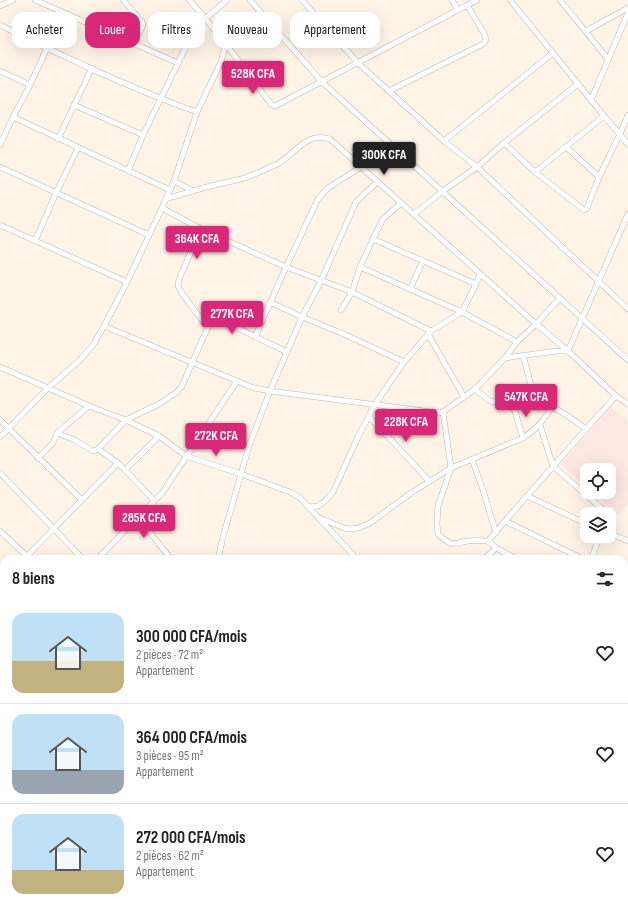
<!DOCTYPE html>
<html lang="fr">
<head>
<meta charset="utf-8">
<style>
	:root { --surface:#fff; --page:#f2f2f2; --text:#222; --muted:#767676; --line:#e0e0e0; --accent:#db2777 }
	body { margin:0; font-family:"Sofia Sans Condensed",sans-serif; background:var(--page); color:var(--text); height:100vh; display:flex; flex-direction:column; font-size:15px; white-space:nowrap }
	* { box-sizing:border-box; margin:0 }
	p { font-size:13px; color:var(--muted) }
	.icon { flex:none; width:22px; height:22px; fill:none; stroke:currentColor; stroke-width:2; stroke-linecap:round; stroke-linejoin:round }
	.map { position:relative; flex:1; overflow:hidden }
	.drawer { position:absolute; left:0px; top:555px; width:628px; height:356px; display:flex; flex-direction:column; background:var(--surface); border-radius:12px 12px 0 0; box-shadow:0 4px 16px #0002 }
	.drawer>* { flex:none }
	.top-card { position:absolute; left:12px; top:12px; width:400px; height:36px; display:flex; gap:8px }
	.fabs { position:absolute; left:580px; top:463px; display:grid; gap:8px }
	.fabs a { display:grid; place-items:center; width:36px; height:36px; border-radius:8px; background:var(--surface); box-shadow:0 4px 16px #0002; font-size:20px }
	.price { position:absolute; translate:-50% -34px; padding:0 9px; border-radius:4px; background:var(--accent); color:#fff; font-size:13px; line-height:26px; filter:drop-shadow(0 1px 2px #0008) }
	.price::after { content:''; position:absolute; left:50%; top:24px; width:12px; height:9px; margin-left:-6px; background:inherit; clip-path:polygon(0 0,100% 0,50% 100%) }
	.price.current { background:#222; color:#fff }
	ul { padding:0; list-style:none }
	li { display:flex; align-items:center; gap:12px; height:100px; padding:0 12px }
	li+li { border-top:1px solid var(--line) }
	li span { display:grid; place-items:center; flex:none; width:112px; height:80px; border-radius:12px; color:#555 }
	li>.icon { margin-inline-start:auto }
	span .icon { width:48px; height:48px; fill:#fffc; stroke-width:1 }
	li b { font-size:17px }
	h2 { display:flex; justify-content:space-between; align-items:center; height:48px; padding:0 12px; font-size:17px }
	.chip { padding:0 14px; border-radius:12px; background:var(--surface); box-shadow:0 4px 16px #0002; font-size:14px; line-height:36px }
	.chip.current { background:var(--accent); color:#fff }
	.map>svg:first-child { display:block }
	.education { fill:#fce7e2 }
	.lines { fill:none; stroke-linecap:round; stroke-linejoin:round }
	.minor-casing { stroke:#bfb5a9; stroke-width:6 }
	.minor { stroke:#fff; stroke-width:5 }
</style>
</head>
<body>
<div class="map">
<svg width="628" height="911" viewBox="0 0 628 911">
	<rect width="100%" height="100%" fill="#fff4e7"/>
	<!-- education -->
	<polygon class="education" points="611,407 628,421 628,504 618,515 592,492 609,492 609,470 587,470 587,488 561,464"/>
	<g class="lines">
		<!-- minor casing -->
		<g class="minor-casing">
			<g id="minor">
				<polyline points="35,0 178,63"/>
				<polyline points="123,0 142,22 143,25 134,44"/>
				<path d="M189,0C220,33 244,70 272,105L275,106L477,0"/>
				<polyline points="250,0 322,82 628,360"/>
				<polyline points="302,0 358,63 444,141 477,167 628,309"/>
				<polyline points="452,0 458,10"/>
				<polyline points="510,0 604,116 628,144"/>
				<polyline points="560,0 608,59"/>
				<polyline points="0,6 13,0"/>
				<polyline points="206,18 227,0"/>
				<path d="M0,25C64,57 129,88 197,112"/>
				<polyline points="586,31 628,8"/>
				<polyline points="0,71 30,85"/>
				<path d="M389,91L483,44C486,41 486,40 485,35L467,5"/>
				<polyline points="591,100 628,13"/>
				<polyline points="74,105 143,135"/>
				<polyline points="13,117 170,190"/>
				<polyline points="58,139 92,68"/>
				<polyline points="444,141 553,53"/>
				<polyline points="504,143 535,172 584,210 587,208 599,177 620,134 628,115"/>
				<polyline points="0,145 13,117 30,85 47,48"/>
				<polyline points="566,147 599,177"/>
				<polyline points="0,167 149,235"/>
				<polyline points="128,171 143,135 202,14"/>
				<polyline points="535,172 604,116"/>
				<polyline points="174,181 193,191"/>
				<path d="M166,199C183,194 201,188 219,184C230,181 242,180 252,175C260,172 267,169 275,165C295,156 304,131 330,139L536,324L568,351L616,396L628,404"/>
				<polyline points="162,208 201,229 286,267 352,292 431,331"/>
				<polyline points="414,214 443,191 477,167 504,143 578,84"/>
				<polyline points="0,225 127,282"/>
				<polyline points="201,229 179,279 178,286 181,292 207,327"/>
				<polyline points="373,239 476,284"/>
				<polyline points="35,241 56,193 78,148"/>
				<polyline points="360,267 462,312 517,342"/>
				<polyline points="410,289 423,261"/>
				<polyline points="270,302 302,317 346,335 404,362"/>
				<polyline points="341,310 352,292 360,267 373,239 383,219 401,203"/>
				<polyline points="104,326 254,388 270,391 439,413 443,412 475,389 505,358 517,342 536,324 560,298"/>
				<polyline points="428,334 464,397"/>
				<polyline points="255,337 286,267 318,199 328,188 361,167"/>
				<polyline points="568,351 628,214"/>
				<polyline points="523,355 535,401"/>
				<polyline points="505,358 557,351 568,351"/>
				<polyline points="0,367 89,406 126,420 159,436 186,456 241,474 290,492 300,498 357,559"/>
				<path d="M475,389L490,401L494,402C507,403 521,400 534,401C551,402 572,419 586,429"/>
				<polyline points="512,402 523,438"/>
				<path d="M443,412L451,468L438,506L437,524L438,534C452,547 451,544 468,541C474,540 482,541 488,541"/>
				<polyline points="369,417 395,444 429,481"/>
				<polyline points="0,420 82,500"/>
				<polyline points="540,425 553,466 608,514"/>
				<polyline points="57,433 75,440 93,451 98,449 126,420 161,403 177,392 182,386 211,320 214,318 219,319 287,352"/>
				<polyline points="0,437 48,388 80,360 93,345 104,326 127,282 162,208 174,181 197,112 221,62 226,43"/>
				<polyline points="98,449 118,463 154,500"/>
				<polyline points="38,458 53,443 57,433 89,406"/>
				<polyline points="472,459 483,490 496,533"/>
				<polyline points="125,470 159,436"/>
				<polyline points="0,473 83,559"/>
				<polyline points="527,496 587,524"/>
				<polyline points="308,507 318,506 325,501 333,492 358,437 375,404 404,362 431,331 462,312 476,284 480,274"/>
				<polyline points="138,518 168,555 164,559"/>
				<path d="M320,518L344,528L349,529L358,528L370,523L411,493L451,468L523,438C537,429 543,421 552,407"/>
				<polyline points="505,521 583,559"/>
				<polyline points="0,531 30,559"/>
				<polyline points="609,533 628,541"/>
				<polyline points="27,556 118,463"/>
				<polyline points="97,559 162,493 237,381"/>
				<polyline points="218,559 223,537 249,446 270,391 302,317 321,281 356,202 377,182"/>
				<polyline points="484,559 496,548"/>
				<polyline points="517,559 496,548 488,541 505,521 586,429 616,396"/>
				<polyline points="591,559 600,536"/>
				<polyline points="624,584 628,574"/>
				<polyline points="624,616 628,618"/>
				<polyline points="0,647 4,650"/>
				<polyline points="624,653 628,655"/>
				<polyline points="0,663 4,659"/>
				<polyline points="624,691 628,693"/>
				<polyline points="0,705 4,710"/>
				<polyline points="624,716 628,708"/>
				<polyline points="0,731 4,726"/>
				<polyline points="624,750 628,754"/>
				<polyline points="624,792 628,782"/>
				<polyline points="624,888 628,892"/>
				<polyline points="214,907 218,911"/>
				<polyline points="254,907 258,911"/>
				<polyline points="329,907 332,911"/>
				<polyline points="569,907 573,911"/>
				<polyline points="301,911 306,907"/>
				<polyline points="359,911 363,907"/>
				<polyline points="551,911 554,907"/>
				<polyline points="622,911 628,905"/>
			</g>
		</g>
		<!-- minor -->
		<use href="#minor" class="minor"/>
	</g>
</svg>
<div class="fabs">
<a><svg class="icon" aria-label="locate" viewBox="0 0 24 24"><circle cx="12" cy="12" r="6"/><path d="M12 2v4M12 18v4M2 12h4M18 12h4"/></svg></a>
<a><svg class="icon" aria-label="layers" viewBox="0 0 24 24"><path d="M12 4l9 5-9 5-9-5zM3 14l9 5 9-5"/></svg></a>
</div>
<b class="price" style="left:253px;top:95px">528K CFA</b>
<b class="price current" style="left:384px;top:176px">300K CFA</b>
<b class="price" style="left:197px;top:260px">364K CFA</b>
<b class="price" style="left:232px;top:335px">277K CFA</b>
<b class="price" style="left:526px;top:418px">547K CFA</b>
<b class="price" style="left:406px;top:443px">228K CFA</b>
<b class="price" style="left:216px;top:457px">272K CFA</b>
<b class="price" style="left:144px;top:539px">285K CFA</b>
<div class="top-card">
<a class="chip">Acheter</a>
<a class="chip current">Louer</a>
<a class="chip">Filtres</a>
<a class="chip">Nouveau</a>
<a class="chip">Appartement</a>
</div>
<section class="drawer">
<h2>8 biens<svg class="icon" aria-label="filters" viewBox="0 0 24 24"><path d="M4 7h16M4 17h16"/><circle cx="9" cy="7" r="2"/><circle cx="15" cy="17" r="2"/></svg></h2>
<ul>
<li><span style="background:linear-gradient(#bfe0f5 60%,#c2b280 0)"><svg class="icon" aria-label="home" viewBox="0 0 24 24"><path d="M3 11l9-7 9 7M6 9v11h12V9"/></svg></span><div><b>300 000 CFA/mois</b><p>2 pièces · 72 m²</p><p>Appartement</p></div><svg class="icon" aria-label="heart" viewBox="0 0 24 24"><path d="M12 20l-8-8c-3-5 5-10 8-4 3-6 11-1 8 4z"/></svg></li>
<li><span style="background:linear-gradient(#bfe0f5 70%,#9aa5b1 0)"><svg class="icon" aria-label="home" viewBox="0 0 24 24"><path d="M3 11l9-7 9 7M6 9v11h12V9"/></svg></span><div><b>364 000 CFA/mois</b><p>3 pièces · 95 m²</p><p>Appartement</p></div><svg class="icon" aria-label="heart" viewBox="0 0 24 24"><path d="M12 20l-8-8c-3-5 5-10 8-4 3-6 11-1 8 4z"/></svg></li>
<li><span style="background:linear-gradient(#bfe0f5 70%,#c2b280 0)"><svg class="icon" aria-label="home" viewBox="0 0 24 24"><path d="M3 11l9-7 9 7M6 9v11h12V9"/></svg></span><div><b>272 000 CFA/mois</b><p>2 pièces · 62 m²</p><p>Appartement</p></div><svg class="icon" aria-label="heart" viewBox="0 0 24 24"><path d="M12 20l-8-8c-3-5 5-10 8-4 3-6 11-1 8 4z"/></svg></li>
</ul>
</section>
</div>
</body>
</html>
